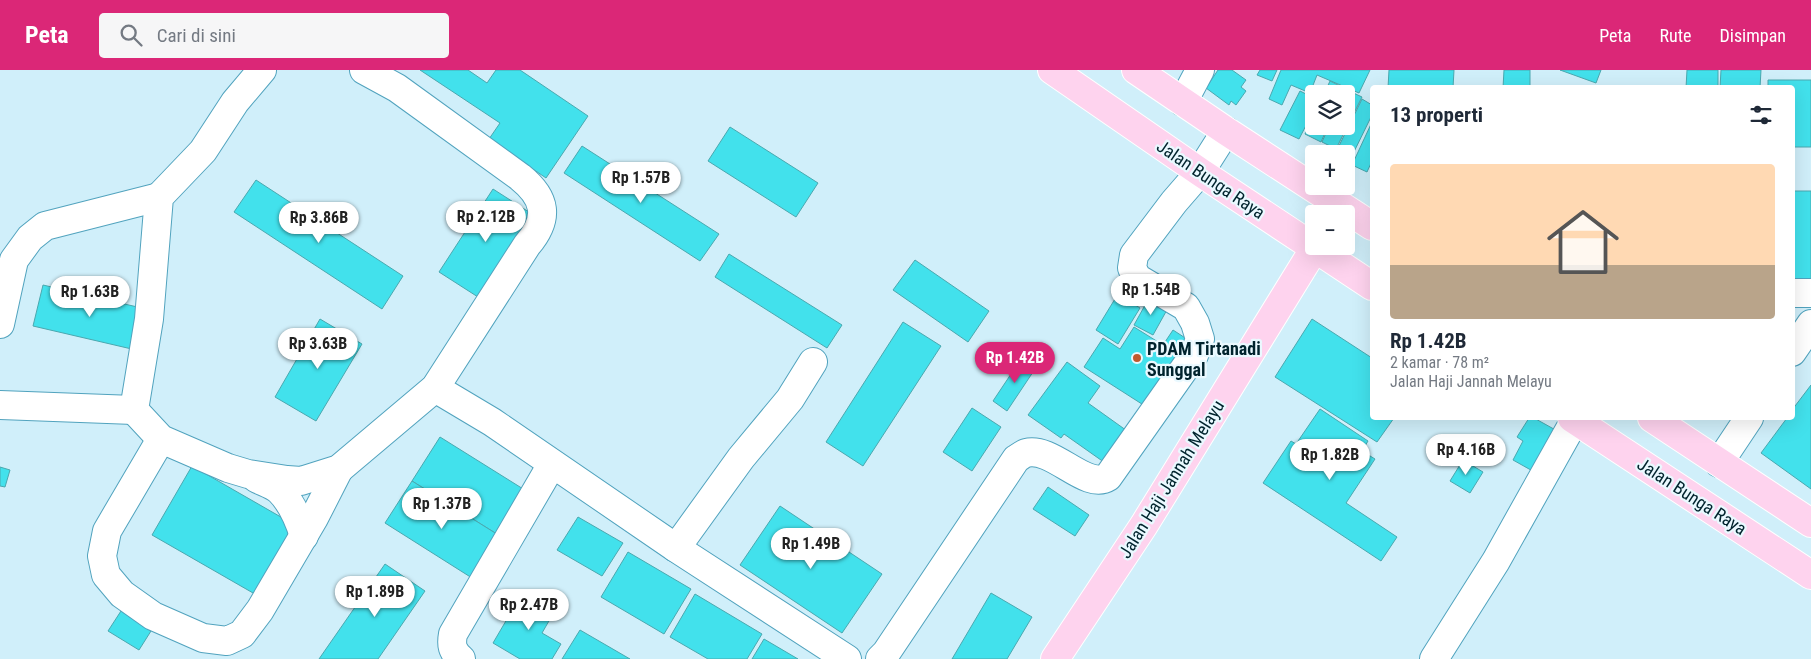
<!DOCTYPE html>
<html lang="id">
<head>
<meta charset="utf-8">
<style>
	:root { --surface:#fff; --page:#f6f6f7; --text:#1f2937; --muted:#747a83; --accent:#db2777 }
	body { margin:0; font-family:"Roboto Condensed",sans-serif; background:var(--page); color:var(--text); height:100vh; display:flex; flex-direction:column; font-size:19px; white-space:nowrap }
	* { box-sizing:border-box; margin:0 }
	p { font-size:16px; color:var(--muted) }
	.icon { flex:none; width:28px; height:28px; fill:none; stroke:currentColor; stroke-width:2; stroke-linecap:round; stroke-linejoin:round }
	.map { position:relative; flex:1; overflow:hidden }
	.details { position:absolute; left:1370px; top:15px; width:425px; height:335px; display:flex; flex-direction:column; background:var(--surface); border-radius:5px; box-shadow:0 5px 20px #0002 }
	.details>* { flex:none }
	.fabs { position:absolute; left:1305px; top:15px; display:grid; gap:10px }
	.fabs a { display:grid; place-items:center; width:50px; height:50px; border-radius:5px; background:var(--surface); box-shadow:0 5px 20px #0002; font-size:25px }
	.price { position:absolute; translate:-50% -42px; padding:0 11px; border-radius:18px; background:#fff; color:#222; font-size:16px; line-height:32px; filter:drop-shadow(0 1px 2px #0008) }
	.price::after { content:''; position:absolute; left:50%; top:30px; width:15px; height:11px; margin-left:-8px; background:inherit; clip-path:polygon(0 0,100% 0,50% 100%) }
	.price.on { background:var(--accent); color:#fff }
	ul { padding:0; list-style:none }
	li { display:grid; align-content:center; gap:10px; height:265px; padding:0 20px }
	li span { display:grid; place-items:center; height:155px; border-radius:5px; color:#555 }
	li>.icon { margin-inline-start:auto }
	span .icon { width:90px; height:90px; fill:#fffc; stroke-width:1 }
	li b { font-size:21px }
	h2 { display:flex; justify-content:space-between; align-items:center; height:60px; padding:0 20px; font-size:21px }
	header { display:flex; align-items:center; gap:30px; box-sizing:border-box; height:70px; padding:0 25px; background:var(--accent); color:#fff }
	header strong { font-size:24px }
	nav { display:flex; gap:28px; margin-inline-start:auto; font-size:18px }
	.search { width:350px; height:45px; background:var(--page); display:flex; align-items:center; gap:12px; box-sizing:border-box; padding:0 18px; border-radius:5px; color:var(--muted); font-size:19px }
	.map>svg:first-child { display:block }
	.building { fill:#42e1ec; stroke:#4aa8af }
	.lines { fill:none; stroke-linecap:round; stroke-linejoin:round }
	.minor-casing { stroke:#51a3be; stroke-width:30 }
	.major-casing { stroke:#fff; stroke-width:30 }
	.minor { stroke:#fff; stroke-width:28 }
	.major { stroke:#fed3ee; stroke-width:28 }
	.poi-dot { fill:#c0592e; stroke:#eaf9ff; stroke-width:2 }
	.labels { text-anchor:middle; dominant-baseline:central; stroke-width:4.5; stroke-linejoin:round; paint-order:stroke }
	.street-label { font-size:18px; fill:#00232d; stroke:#eaf9ff }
	.poi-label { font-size:18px; font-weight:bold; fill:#00232d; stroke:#eaf9ff; text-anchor:start }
</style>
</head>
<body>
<header>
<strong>Peta</strong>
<div class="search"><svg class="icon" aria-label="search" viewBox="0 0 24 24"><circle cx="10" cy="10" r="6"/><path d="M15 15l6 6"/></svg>Cari di sini</div>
<nav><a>Peta</a><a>Rute</a><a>Disimpan</a></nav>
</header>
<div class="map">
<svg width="1811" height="589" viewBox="0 0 1811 589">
	<rect width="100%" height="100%" fill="#d0effa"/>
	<!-- building -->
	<g class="building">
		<polygon points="420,0 468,0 487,13 496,0 520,0 588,46 546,108 489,69 500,53"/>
		<polygon points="1218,0 1232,0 1246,10 1241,17 1246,21 1236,35 1231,31 1229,35 1206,18"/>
		<polygon points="1260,0 1277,0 1272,11 1257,5"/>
		<polygon points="1281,0 1370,0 1359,23 1317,5 1310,23 1291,15 1282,35 1269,29"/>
		<polygon points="1389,0 1454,0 1453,18 1388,18"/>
		<polygon points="1504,0 1530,0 1530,18 1503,18"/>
		<polygon points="1560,0 1601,0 1596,13"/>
		<polygon points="1687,0 1718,0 1718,18 1686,18"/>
		<polygon points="1721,0 1761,0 1760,18 1720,18"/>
		<polygon points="1768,10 1811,10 1811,77 1792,77 1792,18 1768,18"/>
		<polygon points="1330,11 1346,19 1344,24 1324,24"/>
		<polygon points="1347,20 1362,27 1336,79 1322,72 1329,56 1346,56 1345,24"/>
		<polygon points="1300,21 1314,28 1314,40 1299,69 1280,60"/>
		<polygon points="1362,29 1372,35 1372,45 1347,96 1346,84 1335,84"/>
		<polygon points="1314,44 1314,56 1328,56 1321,72 1305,64"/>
		<polygon points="1372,52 1372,91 1367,102 1352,95"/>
		<polygon points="730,57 818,113 796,147 708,91"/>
		<polygon points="582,76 719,164 700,191 564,103"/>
		<polygon points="256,110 403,206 382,239 234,142"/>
		<polygon points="493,119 532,144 478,227 439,202"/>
		<rect x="1792" y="121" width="19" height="88"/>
		<polygon points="729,184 842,255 827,278 715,207"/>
		<polygon points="915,190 989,241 968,272 893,220"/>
		<polygon points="43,215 146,239 136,280 33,256"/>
		<polygon points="1118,224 1140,238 1118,274 1096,260"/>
		<polygon points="1149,228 1168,238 1153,265 1134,255"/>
		<polygon points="320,249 362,274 316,351 275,327"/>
		<polygon points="1312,249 1372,288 1372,348 1394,348 1377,372 1275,307"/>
		<polygon points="903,252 941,276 863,396 826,372"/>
		<polygon points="1134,257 1163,275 1173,260 1193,273 1145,336 1084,297 1103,268 1120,279"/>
		<polygon points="1023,286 1037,296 1007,341 993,331"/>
		<polygon points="1067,292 1100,316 1088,333 1130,363 1108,395 1064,364 1061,368 1028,345"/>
		<polygon points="1811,315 1811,419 1761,383 1787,348 1792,348 1792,340"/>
		<polygon points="972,338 1001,357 972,401 943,382"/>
		<polygon points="1320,339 1368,371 1362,381 1375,389 1346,433 1397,467 1381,491 1263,413 1291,371 1296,374"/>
		<polygon points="1529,348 1534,348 1561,363 1538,404 1513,390 1523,371 1517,367"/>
		<polygon points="440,367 528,422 500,466 412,411"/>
		<polygon points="1463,390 1483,402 1470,423 1450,411"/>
		<polygon points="192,396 300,458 260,527 152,465"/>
		<polygon points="0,397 10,400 5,417 0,416"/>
		<polygon points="412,411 500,466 472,508 385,453"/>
		<polygon points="1048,417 1089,445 1075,466 1033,439"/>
		<polygon points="780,436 882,504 842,563 740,495"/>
		<polygon points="578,447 623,473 602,506 557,480"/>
		<polygon points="628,482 691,519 664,564 601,527"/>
		<polygon points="385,494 425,521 378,589 319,589"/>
		<polygon points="531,521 557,537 542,563 561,574 552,589 520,589 493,573 510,544 515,547"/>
		<polygon points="991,523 1032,547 1007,589 952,589"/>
		<polygon points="695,524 762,564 747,589 708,589 670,567"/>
		<polygon points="121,541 151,561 139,580 108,561"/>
		<polygon points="580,560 630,589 562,589"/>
		<polygon points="764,569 798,589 752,589"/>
	</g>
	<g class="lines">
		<!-- minor casing -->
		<g class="minor-casing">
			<g id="minor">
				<path d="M262,0L235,32L203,81L159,127L149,249L134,340L161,369L228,398L248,404L287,410L301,411L339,399L435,318L527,175C550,148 546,128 520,107L397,18L364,0"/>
				<polyline points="1183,32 1200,0"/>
				<polyline points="1792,223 1811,223"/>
				<polyline points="0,254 14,190 30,168 45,156 159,127"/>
				<polyline points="1792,282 1811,254"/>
				<polyline points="435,318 492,352 676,478 847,589"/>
				<polyline points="0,335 134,340"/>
				<polyline points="161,369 107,461 102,486 106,505 122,524 153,546 203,568 227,571 242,564 260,540 314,448 339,399"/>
				<polyline points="1719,393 1749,348"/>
				<path d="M256,408C263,412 274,415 280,421C292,433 299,450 304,466"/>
				<polyline points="676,478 741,388 790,329 813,292"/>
				<path d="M461,589C452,581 451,575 453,564L552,394"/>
				<path d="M880,589L886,583L1016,389C1019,387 1023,384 1026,383C1053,376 1086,421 1108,407L1194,285L1200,269L1195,253L1186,237L1137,208L1132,198L1134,185L1174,132L1200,102L1226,61"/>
				<polyline points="1434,589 1496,491 1576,348"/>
			</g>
		</g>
		<!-- major casing -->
		<g class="major-casing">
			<g id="major">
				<polyline points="1052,0 1200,102 1372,216"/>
				<polyline points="1136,0 1226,61 1372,156"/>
				<polyline points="1572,348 1811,505"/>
				<polyline points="1652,348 1811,453"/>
				<polyline points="1055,589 1144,455 1316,176"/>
			</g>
		</g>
		<!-- minor -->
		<use href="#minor" class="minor"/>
		<!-- major -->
		<use href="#major" class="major"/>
	</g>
	<!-- markers -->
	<circle class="poi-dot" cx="1137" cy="288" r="5"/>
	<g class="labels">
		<!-- street labels -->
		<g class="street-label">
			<text transform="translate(1211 109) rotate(34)">Jalan Bunga Raya</text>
			<text transform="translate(1171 409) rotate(-58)">Jalan Haji Jannah Melayu</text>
			<text transform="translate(1692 426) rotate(33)">Jalan Bunga Raya</text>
		</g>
		<!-- poi labels -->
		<g class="poi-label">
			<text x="1147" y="278">PDAM Tirtanadi<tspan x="1147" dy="21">Sunggal</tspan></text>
		</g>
	</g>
</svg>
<div class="fabs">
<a><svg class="icon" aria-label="layers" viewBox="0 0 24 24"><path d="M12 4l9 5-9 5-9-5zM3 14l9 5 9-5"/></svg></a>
<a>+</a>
<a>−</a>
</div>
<b class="price" style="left:641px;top:134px">Rp 1.57B</b>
<b class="price" style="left:486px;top:173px">Rp 2.12B</b>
<b class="price" style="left:319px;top:174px">Rp 3.86B</b>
<b class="price" style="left:1151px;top:246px">Rp 1.54B</b>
<b class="price" style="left:90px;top:248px">Rp 1.63B</b>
<b class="price" style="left:318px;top:300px">Rp 3.63B</b>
<b class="price on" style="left:1015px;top:314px">Rp 1.42B</b>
<b class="price" style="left:1466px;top:406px">Rp 4.16B</b>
<b class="price" style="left:1330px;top:411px">Rp 1.82B</b>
<b class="price" style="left:442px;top:460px">Rp 1.37B</b>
<b class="price" style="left:811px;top:500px">Rp 1.49B</b>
<b class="price" style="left:375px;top:548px">Rp 1.89B</b>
<b class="price" style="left:529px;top:561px">Rp 2.47B</b>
<section class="details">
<h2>13 properti<svg class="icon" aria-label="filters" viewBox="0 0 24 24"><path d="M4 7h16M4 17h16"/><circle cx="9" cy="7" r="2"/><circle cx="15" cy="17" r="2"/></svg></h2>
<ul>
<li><span style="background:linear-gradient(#ffd9b3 65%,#b9a48a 0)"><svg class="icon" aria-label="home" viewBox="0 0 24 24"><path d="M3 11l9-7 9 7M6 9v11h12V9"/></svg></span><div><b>Rp 1.42B</b><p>2 kamar · 78 m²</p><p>Jalan Haji Jannah Melayu</p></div></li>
</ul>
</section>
</div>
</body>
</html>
